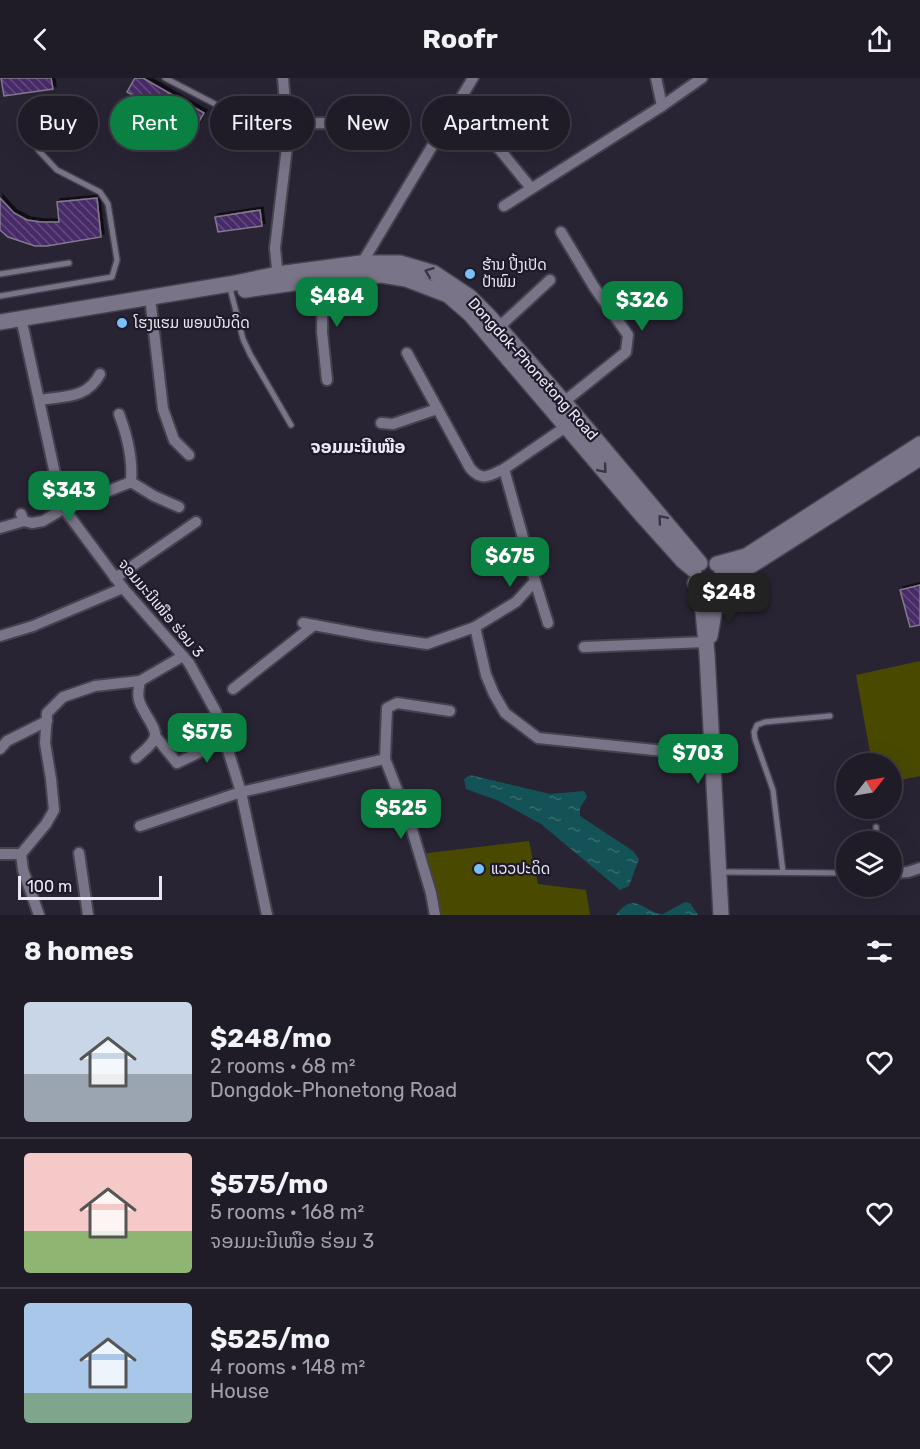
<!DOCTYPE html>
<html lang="en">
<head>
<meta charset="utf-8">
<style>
	:root { --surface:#1f1b27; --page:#27242f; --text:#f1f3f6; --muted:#a1a1a7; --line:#3c3944; --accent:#0b8043 }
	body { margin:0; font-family:Rubik,"Noto Sans Lao",sans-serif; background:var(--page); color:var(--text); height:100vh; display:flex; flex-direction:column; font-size:22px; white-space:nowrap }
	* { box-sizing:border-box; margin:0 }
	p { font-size:20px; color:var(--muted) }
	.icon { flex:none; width:33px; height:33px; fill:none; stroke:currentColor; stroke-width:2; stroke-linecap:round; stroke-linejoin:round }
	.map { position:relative; height:837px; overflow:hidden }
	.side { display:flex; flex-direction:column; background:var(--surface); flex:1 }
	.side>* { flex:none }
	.top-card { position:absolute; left:18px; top:18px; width:600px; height:54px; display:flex; gap:12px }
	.needle { width:39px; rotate:59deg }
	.buttons { position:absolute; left:836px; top:675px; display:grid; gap:12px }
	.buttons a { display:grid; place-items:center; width:66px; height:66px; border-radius:50%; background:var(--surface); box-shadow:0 6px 24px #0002,0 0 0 2px var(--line); font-size:30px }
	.scale { position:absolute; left:18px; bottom:15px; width:144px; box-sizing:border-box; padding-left:6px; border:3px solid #eae8f3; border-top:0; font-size:16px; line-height:21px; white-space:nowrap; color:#eae8f3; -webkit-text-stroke:4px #1f1a2a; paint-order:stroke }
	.price { position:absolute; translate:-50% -51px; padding:0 14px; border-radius:12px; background:var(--accent); color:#fff; font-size:20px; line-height:39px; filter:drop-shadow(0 2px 3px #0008) }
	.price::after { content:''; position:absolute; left:50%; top:36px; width:18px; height:14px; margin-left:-9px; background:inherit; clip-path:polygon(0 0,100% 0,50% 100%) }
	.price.current { background:#222; color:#fff }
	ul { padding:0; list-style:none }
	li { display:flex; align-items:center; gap:18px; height:150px; padding:0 24px }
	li+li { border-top:2px solid var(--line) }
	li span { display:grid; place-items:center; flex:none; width:168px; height:120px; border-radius:6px; color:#555 }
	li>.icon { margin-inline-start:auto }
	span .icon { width:72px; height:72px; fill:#fffc; stroke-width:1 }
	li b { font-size:26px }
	h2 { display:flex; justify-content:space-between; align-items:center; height:72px; padding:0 24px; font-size:26px }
	.tag { padding:0 21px; border-radius:27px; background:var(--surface); box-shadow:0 6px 24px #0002,0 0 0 2px var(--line); font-size:21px; line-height:54px }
	.tag.current { background:var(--accent); color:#fff }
	header { display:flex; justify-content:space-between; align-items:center; height:78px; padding:0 24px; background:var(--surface); font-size:27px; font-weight:700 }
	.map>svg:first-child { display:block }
	.park { fill:#494a00 }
	.water { fill:url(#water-ripples) }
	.building { fill:url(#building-back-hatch); stroke:#827a8d; stroke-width:1.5; filter:url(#shadow) }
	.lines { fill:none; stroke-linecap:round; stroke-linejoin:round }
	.service-casing { stroke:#45424f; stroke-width:8 }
	.minor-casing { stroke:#45424f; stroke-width:14 }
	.secondary-casing { stroke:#45424f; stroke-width:18 }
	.service { stroke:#7a7488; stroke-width:5 }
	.minor { stroke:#7a7488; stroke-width:10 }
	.secondary { stroke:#7a7488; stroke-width:15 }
	.oneway { stroke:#3a3546 }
	.poi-dot { fill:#79bff8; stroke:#1f1a2a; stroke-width:2 }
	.labels { text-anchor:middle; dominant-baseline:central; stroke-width:4.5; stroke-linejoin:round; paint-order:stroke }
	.poi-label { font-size:15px; fill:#eae8f3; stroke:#1f1a2a; text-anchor:start }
	.street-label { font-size:15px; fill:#eae8f3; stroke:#1f1a2a }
	.quarter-label { font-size:18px; font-weight:bold; fill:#eae8f3; stroke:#1f1a2a }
</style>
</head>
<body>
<header><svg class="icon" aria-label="back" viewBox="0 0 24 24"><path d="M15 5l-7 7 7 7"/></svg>Roofr<svg class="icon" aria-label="share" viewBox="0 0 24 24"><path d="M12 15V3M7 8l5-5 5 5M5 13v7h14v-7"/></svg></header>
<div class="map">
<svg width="920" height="837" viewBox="0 0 920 837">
	<defs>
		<pattern id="water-ripples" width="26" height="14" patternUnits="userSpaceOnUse" patternTransform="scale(1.5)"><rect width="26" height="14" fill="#135256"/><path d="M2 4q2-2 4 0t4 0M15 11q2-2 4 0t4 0" fill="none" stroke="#366b6f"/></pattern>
		<pattern id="building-back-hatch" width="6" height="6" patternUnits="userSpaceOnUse" patternTransform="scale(1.5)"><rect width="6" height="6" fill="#492c68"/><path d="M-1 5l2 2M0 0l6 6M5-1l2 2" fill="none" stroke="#634b7e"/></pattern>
		<filter id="shadow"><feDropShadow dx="3" dy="-3" stdDeviation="0" flood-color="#0009"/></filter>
	</defs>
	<rect width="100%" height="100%" fill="#292434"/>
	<!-- park -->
	<g class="park">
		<polygon points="920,583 920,698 891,704 891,686 872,685 856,597"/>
		<polygon points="529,763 538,806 586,812 590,837 435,837 420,776"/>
	</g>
	<!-- water -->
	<g class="water">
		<polygon points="470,697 550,716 584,713 587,719 580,730 580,738 633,773 639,781 629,808 620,812 541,746 499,723 466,711 464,701"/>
		<path d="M685,824L690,825L698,837H616C635,811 643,835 663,836Z"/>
	</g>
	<!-- building -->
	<g class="building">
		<polygon points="1,0 51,0 53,11 4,18"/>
		<polygon points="135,0 143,0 204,35 194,52 127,14"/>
		<polygon points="0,120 14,135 27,142 41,144 59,144 57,124 97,120 101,159 47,168 35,168 8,159 0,152"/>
		<polygon points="260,132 262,148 218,154 215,139"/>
		<polygon points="920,507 920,547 910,549 900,512"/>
	</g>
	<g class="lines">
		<!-- service casing -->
		<g class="service-casing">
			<g id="service">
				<polyline points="165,0 244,41 263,42 286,35"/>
				<polyline points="0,196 69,185"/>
				<polyline points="231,214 243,261 250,276 291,347"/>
				<polyline points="0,218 112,199 117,182 108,126 100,114 57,92 39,73 31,60 24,35"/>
				<polyline points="876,749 876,764"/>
				<polyline points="721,794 846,795"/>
				<polyline points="783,794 773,712 755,661 754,654 757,647 765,644 830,638"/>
			</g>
		</g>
		<!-- minor casing -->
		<g class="minor-casing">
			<g id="minor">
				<polyline points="656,0 662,28"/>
				<polyline points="455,32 491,61 531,110"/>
				<polyline points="288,47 321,45 344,46"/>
				<polyline points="504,128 662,28 702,0"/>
				<polyline points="359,190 473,0"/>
				<polyline points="278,201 275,170 288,60 283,0"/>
				<polyline points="323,201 322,254 327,302"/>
				<polyline points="151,228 163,331 174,362 189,377"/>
				<polyline points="23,249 62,428 123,510 189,585 216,634 241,714 267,837"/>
				<polyline points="499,249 550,202"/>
				<path d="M407,275L470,390C482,404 489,398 504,391"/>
				<path d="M39,322C64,318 87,321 100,296"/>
				<polyline points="560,327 626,274 628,257 594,209 561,154"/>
				<path d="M119,336C127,357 133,380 131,404"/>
				<polyline points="381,345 393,346 437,331"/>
				<polyline points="131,404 154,418 179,429"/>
				<polyline points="21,436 24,443 32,445 43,443 63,431 131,404"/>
				<polyline points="0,450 24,443"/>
				<polyline points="115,500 196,444"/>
				<polyline points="535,503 548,545"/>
				<polyline points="303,545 373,558 427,566 475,549 516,524 535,503 504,391 567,348"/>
				<polyline points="475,549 486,597 494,616 505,635 538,660 713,678"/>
				<polyline points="0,558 33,548 123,510"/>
				<polyline points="584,569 705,564"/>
				<polyline points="233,611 314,547"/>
				<polyline points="155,658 177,685 225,662"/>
				<polyline points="0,671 7,663 47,643"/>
				<path d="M136,680C142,674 153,667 155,658C157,650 141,632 139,622C137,616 139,609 140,603"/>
				<polyline points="140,748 241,714 385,681"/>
				<polyline points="79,775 88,837"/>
				<polyline points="0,776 21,776"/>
				<polyline points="891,795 908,794 920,790"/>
				<polyline points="39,837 23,792 21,776 46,746 54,732 51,701 45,665 47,635 63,619 95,608 140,603 183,578"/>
				<polyline points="435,837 431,815 410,745 385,681 387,630 397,625 450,633"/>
			</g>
		</g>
		<!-- secondary casing -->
		<g class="secondary-casing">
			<g id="secondary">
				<polyline points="245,212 323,201 382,197 406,201 448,217 470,236 639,434 683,483 694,492"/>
				<polyline points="0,244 230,206 278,196 361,185 400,185 434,195 470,219 488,237 577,339 700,485"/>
				<polyline points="717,486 746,478 920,366"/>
				<polyline points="724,501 749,489 920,380"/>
				<path d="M695,505C701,513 708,516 718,511"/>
				<polyline points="701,512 707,576 721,837"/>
				<polyline points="710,558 718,511 724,501 722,492"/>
			</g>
		</g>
		<!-- service -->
		<use href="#service" class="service"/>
		<!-- minor -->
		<use href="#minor" class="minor"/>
		<!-- secondary -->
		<use href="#secondary" class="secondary"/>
	</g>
	<!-- one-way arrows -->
	<defs><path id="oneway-chevron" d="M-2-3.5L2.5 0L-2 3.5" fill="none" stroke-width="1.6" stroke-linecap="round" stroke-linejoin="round" transform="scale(1.5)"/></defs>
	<g class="oneway">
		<use href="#oneway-chevron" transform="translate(429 194) rotate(-159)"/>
		<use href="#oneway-chevron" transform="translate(603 391) rotate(50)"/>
		<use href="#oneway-chevron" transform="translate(662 441) rotate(-130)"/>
	</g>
	<!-- markers -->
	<g class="poi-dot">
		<circle cx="470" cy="196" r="6"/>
		<circle cx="122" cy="245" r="6"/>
		<circle cx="479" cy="791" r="6"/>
	</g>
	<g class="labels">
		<!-- poi labels -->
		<g class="poi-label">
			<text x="482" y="187">ຮ້ານ ປີ້ງເປັດ<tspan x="482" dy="17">ປ້າພົມ</tspan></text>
			<text x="134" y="245">ໂຮງແຮມ ພອນບັນດິດ</text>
			<text x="491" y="791">ແວວປະດິດ</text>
		</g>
		<!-- street labels -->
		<g class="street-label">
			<text transform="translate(533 291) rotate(48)">Dongdok-Phonetong Road</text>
			<text transform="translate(161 530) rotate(50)">ຈອມມະນີເໜືອ ຮ່ອມ 3</text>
		</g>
		<!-- quarter labels -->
		<g class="quarter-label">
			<text x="358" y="369">ຈອມມະນີເໜືອ</text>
		</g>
	</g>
</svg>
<div class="buttons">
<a><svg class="needle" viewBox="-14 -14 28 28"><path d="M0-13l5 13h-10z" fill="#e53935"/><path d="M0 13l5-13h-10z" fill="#a1a1a7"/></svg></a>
<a><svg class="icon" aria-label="layers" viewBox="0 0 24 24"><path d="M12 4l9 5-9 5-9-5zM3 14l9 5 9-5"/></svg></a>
</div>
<div class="scale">100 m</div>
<b class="price" style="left:337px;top:250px">$484</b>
<b class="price" style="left:642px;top:254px">$326</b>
<b class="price" style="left:69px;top:444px">$343</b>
<b class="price" style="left:510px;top:510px">$675</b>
<b class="price current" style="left:729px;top:546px">$248</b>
<b class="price" style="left:207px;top:686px">$575</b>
<b class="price" style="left:698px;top:707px">$703</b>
<b class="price" style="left:401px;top:762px">$525</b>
<div class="top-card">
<a class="tag">Buy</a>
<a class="tag current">Rent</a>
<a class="tag">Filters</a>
<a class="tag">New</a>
<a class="tag">Apartment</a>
</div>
</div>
<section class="side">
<h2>8 homes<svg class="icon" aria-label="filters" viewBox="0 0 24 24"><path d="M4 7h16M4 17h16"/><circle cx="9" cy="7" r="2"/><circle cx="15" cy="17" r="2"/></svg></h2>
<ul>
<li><span style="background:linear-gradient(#c9d6e8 60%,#9aa5b1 0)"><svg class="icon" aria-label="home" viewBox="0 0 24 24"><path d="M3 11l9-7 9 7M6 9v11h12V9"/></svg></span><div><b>$248/mo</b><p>2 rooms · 68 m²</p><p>Dongdok-Phonetong Road</p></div><svg class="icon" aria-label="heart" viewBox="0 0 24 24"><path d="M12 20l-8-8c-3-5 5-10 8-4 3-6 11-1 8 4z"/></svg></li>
<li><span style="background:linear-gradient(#f6c9c9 65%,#8fb573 0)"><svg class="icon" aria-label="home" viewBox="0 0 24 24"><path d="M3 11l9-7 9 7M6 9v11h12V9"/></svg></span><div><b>$575/mo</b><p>5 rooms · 168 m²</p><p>ຈອມມະນີເໜືອ ຮ່ອມ 3</p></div><svg class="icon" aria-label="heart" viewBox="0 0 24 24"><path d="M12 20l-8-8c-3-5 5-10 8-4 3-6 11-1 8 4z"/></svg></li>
<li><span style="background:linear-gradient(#a9c7e8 75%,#7fa58c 0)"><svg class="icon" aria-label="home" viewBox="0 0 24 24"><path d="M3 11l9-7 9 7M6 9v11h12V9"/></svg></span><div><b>$525/mo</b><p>4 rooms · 148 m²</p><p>House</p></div><svg class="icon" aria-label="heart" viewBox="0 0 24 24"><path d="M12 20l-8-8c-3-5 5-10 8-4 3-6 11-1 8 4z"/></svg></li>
</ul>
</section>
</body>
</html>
